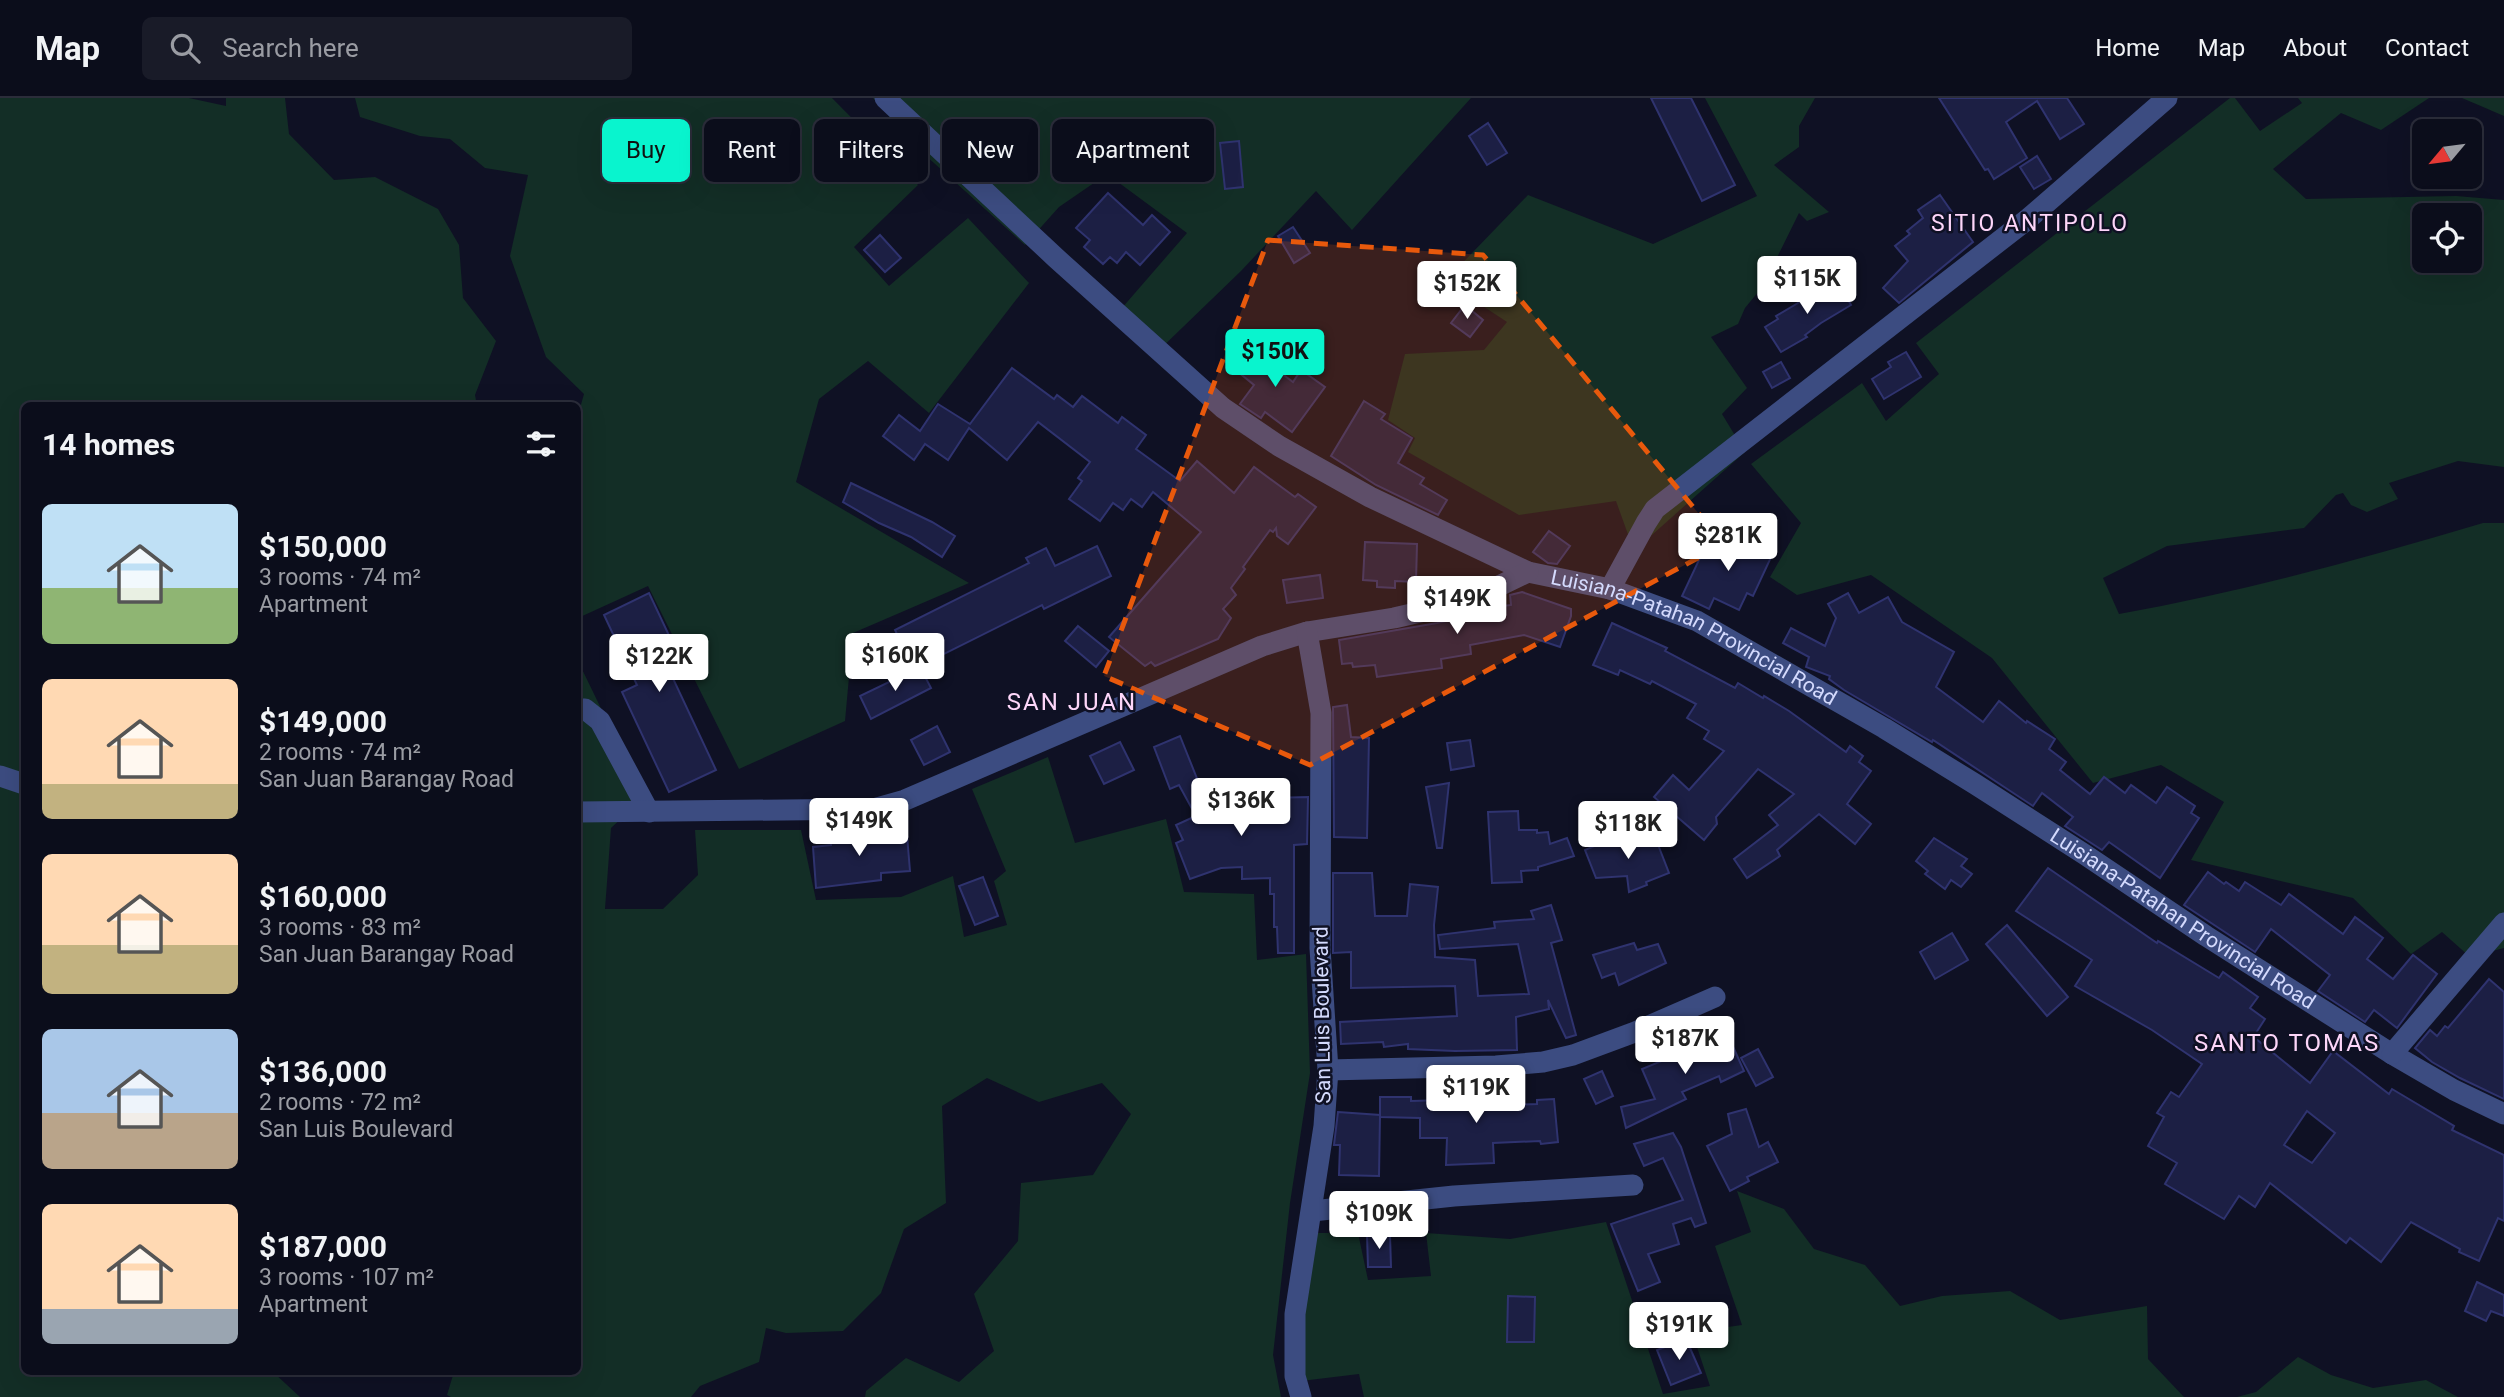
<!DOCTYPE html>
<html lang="en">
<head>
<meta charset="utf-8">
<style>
	:root { --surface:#0b0d1b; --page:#191b28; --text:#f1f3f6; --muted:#9a9ca3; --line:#2b2d3a; --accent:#09f4ce }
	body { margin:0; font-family:Roboto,sans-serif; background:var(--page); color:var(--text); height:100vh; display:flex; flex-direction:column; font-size:26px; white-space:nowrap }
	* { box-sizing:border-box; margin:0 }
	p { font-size:23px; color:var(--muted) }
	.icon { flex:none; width:38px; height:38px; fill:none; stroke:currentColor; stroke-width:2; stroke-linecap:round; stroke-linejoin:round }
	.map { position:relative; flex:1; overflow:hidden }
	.side { position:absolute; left:21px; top:304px; width:560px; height:973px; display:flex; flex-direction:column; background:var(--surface); border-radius:10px; box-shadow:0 7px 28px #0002,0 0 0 2px var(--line) }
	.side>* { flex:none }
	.top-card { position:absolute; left:602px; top:21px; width:665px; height:63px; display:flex; gap:14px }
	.needle { width:46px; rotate:241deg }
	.controls { position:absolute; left:2412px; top:21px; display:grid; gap:14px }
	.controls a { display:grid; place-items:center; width:70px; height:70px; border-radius:10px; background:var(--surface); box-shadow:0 7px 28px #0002,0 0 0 2px var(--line); font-size:35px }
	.price { position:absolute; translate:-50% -60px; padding:0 16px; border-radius:7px; background:#fff; color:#222; font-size:23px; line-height:46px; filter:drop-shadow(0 2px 4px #0008) }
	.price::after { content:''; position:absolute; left:50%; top:42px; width:21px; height:16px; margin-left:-10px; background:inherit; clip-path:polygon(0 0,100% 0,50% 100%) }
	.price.on { background:var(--accent); color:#111 }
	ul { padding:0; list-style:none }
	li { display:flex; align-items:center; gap:21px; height:175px; padding:0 21px }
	li span { display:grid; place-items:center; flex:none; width:196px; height:140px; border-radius:10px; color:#555 }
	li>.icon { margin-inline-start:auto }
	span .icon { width:84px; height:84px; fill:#fffc; stroke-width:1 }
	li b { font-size:30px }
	h2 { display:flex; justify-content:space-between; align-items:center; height:84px; padding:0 21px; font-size:30px }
	.chip { padding:0 24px; border-radius:10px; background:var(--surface); box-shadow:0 7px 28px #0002,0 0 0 2px var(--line); font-size:24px; line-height:63px }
	.chip.on { background:var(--accent); color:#111 }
	header { display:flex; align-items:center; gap:42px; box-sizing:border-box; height:98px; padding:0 35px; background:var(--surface); border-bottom:2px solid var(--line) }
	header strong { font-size:33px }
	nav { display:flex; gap:38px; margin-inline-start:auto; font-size:24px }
	.search { width:490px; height:63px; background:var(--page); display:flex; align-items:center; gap:18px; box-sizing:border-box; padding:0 24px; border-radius:10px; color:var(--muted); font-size:26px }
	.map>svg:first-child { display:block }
	.green { fill:#132e26; fill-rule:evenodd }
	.building { fill:#1c1f44; stroke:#2f336f; stroke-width:2; fill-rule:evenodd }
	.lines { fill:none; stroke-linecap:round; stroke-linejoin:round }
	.minor { stroke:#3c4c81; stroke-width:21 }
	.marked { fill:#e8590c; fill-opacity:0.2; stroke:#e8590c; stroke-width:5; stroke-dasharray:14 9; stroke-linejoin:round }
	.labels { text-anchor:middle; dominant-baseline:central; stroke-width:5; stroke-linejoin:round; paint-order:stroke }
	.street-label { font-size:21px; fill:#d4dafd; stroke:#0f1124 }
	.neighbourhood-label { font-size:23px; letter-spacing:2px; fill:#fdd6f9; stroke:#0f1124 }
	.quarter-label { font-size:24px; letter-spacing:2px; fill:#fdd6f9; stroke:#0f1124 }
</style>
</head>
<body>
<header>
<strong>Map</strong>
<div class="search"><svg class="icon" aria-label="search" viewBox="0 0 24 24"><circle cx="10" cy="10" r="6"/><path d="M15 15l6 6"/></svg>Search here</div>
<nav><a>Home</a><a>Map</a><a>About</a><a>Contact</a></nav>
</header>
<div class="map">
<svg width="2504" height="1299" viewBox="0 0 2504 1299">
	<rect width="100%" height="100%" fill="#0f1124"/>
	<!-- green -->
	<g class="green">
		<polygon points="0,0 189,0 226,8 226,0 285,0 289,36 334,82 375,79 438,111 459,147 463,200 496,243 475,297 477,308 24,308 24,1274 273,1274 300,1299 0,1299"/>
		<polygon points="355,0 832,0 918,87 854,149 889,188 968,120 1029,185 929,315 868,263 819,301 796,384 969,485 853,535 845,623 739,671 648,488 578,520 578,317 584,296 546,259 510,158 528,77 485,70 450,41 420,38 360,19"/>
		<polygon points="873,0 1471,0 1352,132 1316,93 1241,173 1154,257 1115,218 1187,135 1107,76 1059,109 1025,147 914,47"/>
		<polygon points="1705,0 1815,0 1799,28 1799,49 1774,67 1829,114 1807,123 1799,115 1763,188 1745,210 1738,226 1711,239 1747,290 1722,316 1745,354 1634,453 1616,403 1519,417 1408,354 1415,340 1388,322 1405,256 1484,252 1507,224 1445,183 1528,97 1653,146 1757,98"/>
		<path d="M2230,0H2235L2260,33L2302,5L2298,0H2429L2381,32L2341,15L2273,71L2306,101L2456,98L2504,102V369L2458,363L2389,385L2398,401L2367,414L2351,407L2343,395L2336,397L2304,430L2167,448L2103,480L2119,516C2242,494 2362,461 2483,425H2504V850L2470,859L2442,834L2411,856L2353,800L2191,762L2224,704L2161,667L2093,685L1992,560L1871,477L1797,497L1770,479L1801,425L1751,366L1862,285L1886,323L1939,276L1916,245ZM2424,117H2469V163H2424Z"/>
		<polygon points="2462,0 2504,0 2504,18"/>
		<polygon points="578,563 644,699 611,730 605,811 663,811 698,777 695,732 801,732 816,802 901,799 953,778 964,839 1007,827 994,783 1006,773 972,691 1048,659 1075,745 1166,721 1184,794 1254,796 1257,862 1306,856 1310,975 1290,1105 1273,1257 1281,1299 865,1299 866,1293 906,1260 959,1284 994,1253 974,1196 1018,1143 1021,1085 1093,1077 1131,1016 1102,985 1039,1004 987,980 942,1008 946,1105 904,1131 881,1195 843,1233 786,1235 766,1230 759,1264 700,1288 691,1299 451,1299 447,1297 454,1274 578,1274"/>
		<polygon points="1737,1093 1784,1111 1814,1151 1865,1167 1900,1208 1942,1198 2010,1193 2060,1222 2147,1208 2148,1261 2184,1299 1364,1299 1359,1276 1301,1283 1299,1220 1312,1135 1358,1135 1368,1182 1431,1178 1426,1135 1510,1141 1606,1124 1663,1296 1710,1288 1692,1234 1742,1227 1715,1148 1751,1134"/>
		<polygon points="2298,1259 2331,1277 2373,1290 2426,1282 2458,1299 2237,1299 2256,1294"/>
	</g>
	<!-- building -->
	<g class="building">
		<polygon points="1651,0 1691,0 1735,87 1702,103"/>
		<polygon points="1939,0 2067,0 2084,26 2060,41 2037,3 2006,24 2027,60 1994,81 1988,71 1985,72"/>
		<polygon points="1488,25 1507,55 1487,67 1469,38"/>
		<polygon points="1239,43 1243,89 1225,91 1220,45"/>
		<polygon points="2037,58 2051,81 2034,91 2020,69"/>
		<polygon points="1108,95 1143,127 1152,117 1170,134 1140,167 1126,154 1117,165 1110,159 1103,166 1084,149 1090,142 1076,130"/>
		<polygon points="1940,97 1973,144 1899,205 1883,190 1908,163 1895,148 1910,136 1907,133 1923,120 1918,112"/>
		<polygon points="1293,129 1310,155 1294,165 1278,138"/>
		<polygon points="880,137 901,160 885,174 864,152"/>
		<polygon points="1837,182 1851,207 1821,225 1805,237 1807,239 1781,254 1765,229 1778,221 1776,218"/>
		<polygon points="1465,207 1483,222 1470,239 1451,225"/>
		<polygon points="1241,245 1293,284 1301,272 1325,289 1292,334 1265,314 1261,320 1240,306 1254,287 1226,264"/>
		<polygon points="1906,254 1921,279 1884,301 1872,281 1891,269 1888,264"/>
		<polygon points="1781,264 1790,280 1772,290 1763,274"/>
		<polygon points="1012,270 1054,301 1057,297 1073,309 1082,298 1118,325 1122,319 1146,337 1136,351 1180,383 1197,363 1234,395 1254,369 1295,399 1298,396 1316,409 1288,446 1277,438 1276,430 1273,434 1270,432 1243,469 1245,471 1231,490 1236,497 1223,511 1231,520 1218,541 1155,568 1151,564 1145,568 1109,539 1201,434 1153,394 1142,409 1131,401 1123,412 1113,405 1100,423 1069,401 1082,383 1078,380 1090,364 1038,324 1007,362 969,330 948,362 925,346 914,362 883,338 899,317 920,333 938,306 970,326"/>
		<polygon points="1364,303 1385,316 1381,321 1412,340 1398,365 1424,380 1420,386 1447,402 1438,417 1376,387 1331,358"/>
		<polygon points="851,385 932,424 955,438 942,459 911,439 879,425 843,404"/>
		<polygon points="1549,433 1570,448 1557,466 1548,465 1533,454"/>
		<polygon points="1728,433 1773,455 1753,498 1747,495 1739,512 1714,500 1709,511 1682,498 1706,447 1718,453"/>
		<polygon points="1365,444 1417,446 1416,484 1395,483 1395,490 1377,489 1377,483 1363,482"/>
		<polygon points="1097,448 1111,478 1044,511 1042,507 914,571 895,532 1029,465 1026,460 1046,450 1055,468"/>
		<polygon points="1320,477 1323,500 1287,505 1283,482"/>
		<polygon points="1522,494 1571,511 1571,518 1560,549 1524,537 1470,547 1471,556 1441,561 1442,570 1377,579 1375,567 1353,569 1352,565 1342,566 1339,542 1437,525 1467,518 1466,516 1482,511 1511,507 1510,497"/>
		<polygon points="649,495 682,565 669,572 716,672 669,694 622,594 637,587 604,517"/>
		<polygon points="1848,495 1859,515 1888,499 1902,524 1954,554 1936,589 1983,624 1999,603 2026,625 2027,623 2055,641 2049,651 2066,664 2060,672 2090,696 2104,679 2125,695 2131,687 2156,705 2167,689 2195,708 2191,715 2199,720 2160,780 2109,744 2102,752 2065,728 2073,719 2042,695 2033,708 1933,642 1932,644 1844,592 1829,581 1830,578 1806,569 1809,559 1783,545 1791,530 1825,548 1836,520 1828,506"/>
		<polygon points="1612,525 1667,550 1665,553 1735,590 1738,585 1763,600 1764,598 1789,613 1846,654 1850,648 1863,658 1859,664 1871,673 1847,706 1871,726 1855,746 1819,716 1777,752 1780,758 1747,780 1734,761 1778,727 1769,717 1794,696 1758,671 1716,719 1717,726 1704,742 1654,699 1673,677 1689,692 1724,653 1704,641 1709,633 1687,620 1696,606 1652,583 1650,586 1620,572 1618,577 1593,567"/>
		<polygon points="1078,528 1109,553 1096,569 1065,543"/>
		<polygon points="920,569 931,590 871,621 860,598"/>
		<polygon points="1347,607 1351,639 1369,640 1367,740 1334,739 1333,609"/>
		<polygon points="937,628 950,654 924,667 911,642"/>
		<polygon points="1180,638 1200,688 1197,708 1249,707 1249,704 1265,704 1265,700 1308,699 1307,746 1294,747 1294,855 1278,855 1277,829 1274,829 1274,796 1270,796 1270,780 1242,781 1242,769 1221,770 1190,781 1176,745 1183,742 1176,727 1196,718 1179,687 1170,691 1154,649"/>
		<polygon points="1470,642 1474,668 1451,672 1447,645"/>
		<polygon points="1120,644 1134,672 1104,686 1090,658"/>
		<polygon points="1449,685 1442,750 1437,750 1426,689"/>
		<polygon points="1518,713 1519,732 1537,732 1537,735 1548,734 1550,746 1567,740 1574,758 1538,769 1538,772 1521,773 1522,784 1492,785 1488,714"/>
		<polygon points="875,729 876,740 907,737 910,773 881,775 881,782 816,790 813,749 831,747 830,734"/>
		<polygon points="1627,734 1632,748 1655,739 1669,775 1646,784 1647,787 1629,794 1627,778 1596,780 1585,752"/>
		<polygon points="1934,740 1967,761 1961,768 1972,776 1961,789 1951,782 1945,791 1925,776 1928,773 1916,763"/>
		<path d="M2048,770L2157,845L2158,843L2219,880L2223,874L2258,899L2250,910L2265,921L2254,938L2255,940L2310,985L2333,953L2389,996L2392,991L2454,1028L2452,1032L2504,1057V1123L2498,1120L2479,1163L2459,1154L2460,1151L2411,1124L2381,1164L2350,1140L2346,1145L2270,1085L2255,1109L2239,1098L2224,1121L2165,1086L2177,1065L2148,1048L2164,1019L2157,1015L2171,994L2179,999L2202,966L2152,932L2075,888L2092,862L2016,813ZM2307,1013L2335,1035L2312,1065L2284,1047Z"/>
		<polygon points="2208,774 2224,786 2226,784 2239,793 2245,784 2281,807 2289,796 2343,836 2355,819 2383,840 2367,861 2393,881 2413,857 2437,876 2397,930 2374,912 2365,924 2318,893 2330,877 2271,831 2255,854 2184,807"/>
		<polygon points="1333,775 1372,775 1375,818 1407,818 1410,786 1438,789 1434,827 1435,859 1475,862 1478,898 1529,896 1518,846 1440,851 1438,837 1495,830 1494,824 1534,821 1531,813 1551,807 1562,842 1551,845 1576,937 1566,940 1548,902 1549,911 1516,919 1517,952 1455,953 1408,951 1408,946 1384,949 1383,944 1341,946 1340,924 1457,918 1455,888 1351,890 1351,854 1333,855"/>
		<polygon points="983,779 998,818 975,827 959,788"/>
		<polygon points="2007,827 2068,899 2047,918 1986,846"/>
		<polygon points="1952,835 1968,862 1935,881 1920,854"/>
		<polygon points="1634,845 1637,852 1658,846 1666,865 1619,887 1615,875 1602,880 1593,857"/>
		<polygon points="2489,881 2504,894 2504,1001 2460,980 2432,964 2415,950 2430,932 2437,938 2445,928 2448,930"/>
		<polygon points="1726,933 1744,973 1721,984 1719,978 1682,994 1686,1001 1626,1030 1621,1009 1655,1001 1642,971 1703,946 1702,944"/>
		<polygon points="1758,951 1773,979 1756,988 1741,960"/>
		<polygon points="1602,973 1613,998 1596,1006 1584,981"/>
		<polygon points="1469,998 1470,1008 1537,1006 1537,1002 1554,1001 1558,1044 1541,1046 1540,1043 1493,1045 1494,1065 1446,1067 1447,1040 1420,1040 1420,1020 1380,1019 1380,999 1411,999 1411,1003 1447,1002 1447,999"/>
		<polygon points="1746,1011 1759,1049 1768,1044 1778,1064 1747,1079 1749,1083 1730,1093 1707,1048 1732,1036 1728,1016"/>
		<polygon points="1338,1014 1380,1017 1379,1078 1339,1077 1340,1047 1334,1047"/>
		<polygon points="1673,1035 1681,1049 1706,1125 1695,1129 1691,1120 1673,1126 1679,1146 1648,1156 1660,1184 1638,1193 1611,1126 1683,1102 1663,1060 1644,1068 1634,1046"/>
		<polygon points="1367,1137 1390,1137 1391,1169 1368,1169"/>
		<polygon points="2477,1184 2504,1197 2504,1218 2491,1213 2486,1223 2465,1213"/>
		<polygon points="1508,1198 1535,1199 1534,1244 1507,1244"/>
		<polygon points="1686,1241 1701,1275 1671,1287 1657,1252"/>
	</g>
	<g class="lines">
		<!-- minor -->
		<g class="minor">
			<path id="s1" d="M885,0L1056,160L1223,310L1279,348L1370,399L1528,474L1610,491L1697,523L1884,630L1975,686L2084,756L2206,838L2392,956L2454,992L2504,1016"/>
			<polyline points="1610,491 1646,425 1655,411 2029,120 2167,0"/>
			<polyline points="578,611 585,611 600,623 649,714"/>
			<polyline points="0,678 24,686"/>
			<polyline points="578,714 873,711 905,702 1262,548 1307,534 1394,520 1446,508 1474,500 1528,474"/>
			<polyline points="2392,956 2504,825"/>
			<polyline points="1328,972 1496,968 1543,964 1573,957 1635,934 1715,899"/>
			<polyline points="1312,1113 1454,1098 1633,1087"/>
			<polyline points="1301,1299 1295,1278 1295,1216 1324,1028 1328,972 1320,850 1321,615 1307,534"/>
		</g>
	</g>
	<!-- marked area -->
	<path class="marked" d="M1268,142L1483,157L1724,446L1310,667L1104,578Z"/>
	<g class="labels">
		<!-- street labels -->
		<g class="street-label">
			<text stroke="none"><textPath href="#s1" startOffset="985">Luisiana-Patahan Provincial Road</textPath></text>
			<text stroke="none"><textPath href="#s1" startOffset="1552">Luisiana-Patahan Provincial Road</textPath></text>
			<text transform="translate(1322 917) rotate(-91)">San Luis Boulevard</text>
		</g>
		<!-- neighbourhood labels -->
		<g class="neighbourhood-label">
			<text x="2030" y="125">SITIO ANTIPOLO</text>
		</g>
		<!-- quarter labels -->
		<g class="quarter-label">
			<text x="1072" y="604">SAN JUAN</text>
			<text x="2287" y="945">SANTO TOMAS</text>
		</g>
	</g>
</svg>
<div class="controls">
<a><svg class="needle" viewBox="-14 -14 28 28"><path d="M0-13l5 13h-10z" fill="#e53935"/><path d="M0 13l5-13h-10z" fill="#9a9ca3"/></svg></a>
<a><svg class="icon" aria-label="locate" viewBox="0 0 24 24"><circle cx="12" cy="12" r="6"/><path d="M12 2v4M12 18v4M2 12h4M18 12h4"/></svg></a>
</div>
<b class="price" style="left:1807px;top:218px">$115K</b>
<b class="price" style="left:1467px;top:223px">$152K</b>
<b class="price on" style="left:1275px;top:291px">$150K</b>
<b class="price" style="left:1728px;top:475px">$281K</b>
<b class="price" style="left:1457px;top:538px">$149K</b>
<b class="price" style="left:895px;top:595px">$160K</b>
<b class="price" style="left:659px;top:596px">$122K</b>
<b class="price" style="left:1241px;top:740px">$136K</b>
<b class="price" style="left:859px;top:760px">$149K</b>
<b class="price" style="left:1628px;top:763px">$118K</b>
<b class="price" style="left:1685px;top:978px">$187K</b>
<b class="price" style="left:1476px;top:1027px">$119K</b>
<b class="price" style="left:1379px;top:1153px">$109K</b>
<b class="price" style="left:1679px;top:1264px">$191K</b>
<div class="top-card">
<a class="chip on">Buy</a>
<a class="chip">Rent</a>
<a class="chip">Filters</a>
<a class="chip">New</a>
<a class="chip">Apartment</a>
</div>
<section class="side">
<h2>14 homes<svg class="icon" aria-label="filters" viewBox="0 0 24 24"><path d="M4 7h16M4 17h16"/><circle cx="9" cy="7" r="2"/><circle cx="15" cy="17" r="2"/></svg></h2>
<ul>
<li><span style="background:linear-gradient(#bfe0f5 60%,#8fb573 0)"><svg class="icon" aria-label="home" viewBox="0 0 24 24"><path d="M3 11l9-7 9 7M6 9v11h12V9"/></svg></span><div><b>$150,000</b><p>3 rooms · 74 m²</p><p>Apartment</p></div></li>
<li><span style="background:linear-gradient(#ffd9b3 75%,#c2b280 0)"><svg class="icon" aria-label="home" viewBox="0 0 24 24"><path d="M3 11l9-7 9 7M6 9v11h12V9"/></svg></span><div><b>$149,000</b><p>2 rooms · 74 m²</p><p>San Juan Barangay Road</p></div></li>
<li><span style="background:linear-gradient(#ffd9b3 65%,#c2b280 0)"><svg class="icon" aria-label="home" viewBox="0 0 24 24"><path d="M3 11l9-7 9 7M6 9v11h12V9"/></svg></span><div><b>$160,000</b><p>3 rooms · 83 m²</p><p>San Juan Barangay Road</p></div></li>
<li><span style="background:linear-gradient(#a9c7e8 60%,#b9a48a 0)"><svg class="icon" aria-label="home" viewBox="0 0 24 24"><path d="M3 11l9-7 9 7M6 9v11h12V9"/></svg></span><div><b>$136,000</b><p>2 rooms · 72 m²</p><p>San Luis Boulevard</p></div></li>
<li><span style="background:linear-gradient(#ffd9b3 75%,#9aa5b1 0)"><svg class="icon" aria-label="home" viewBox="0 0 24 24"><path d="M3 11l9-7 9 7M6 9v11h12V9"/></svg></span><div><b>$187,000</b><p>3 rooms · 107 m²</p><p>Apartment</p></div></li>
</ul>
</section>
</div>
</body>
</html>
